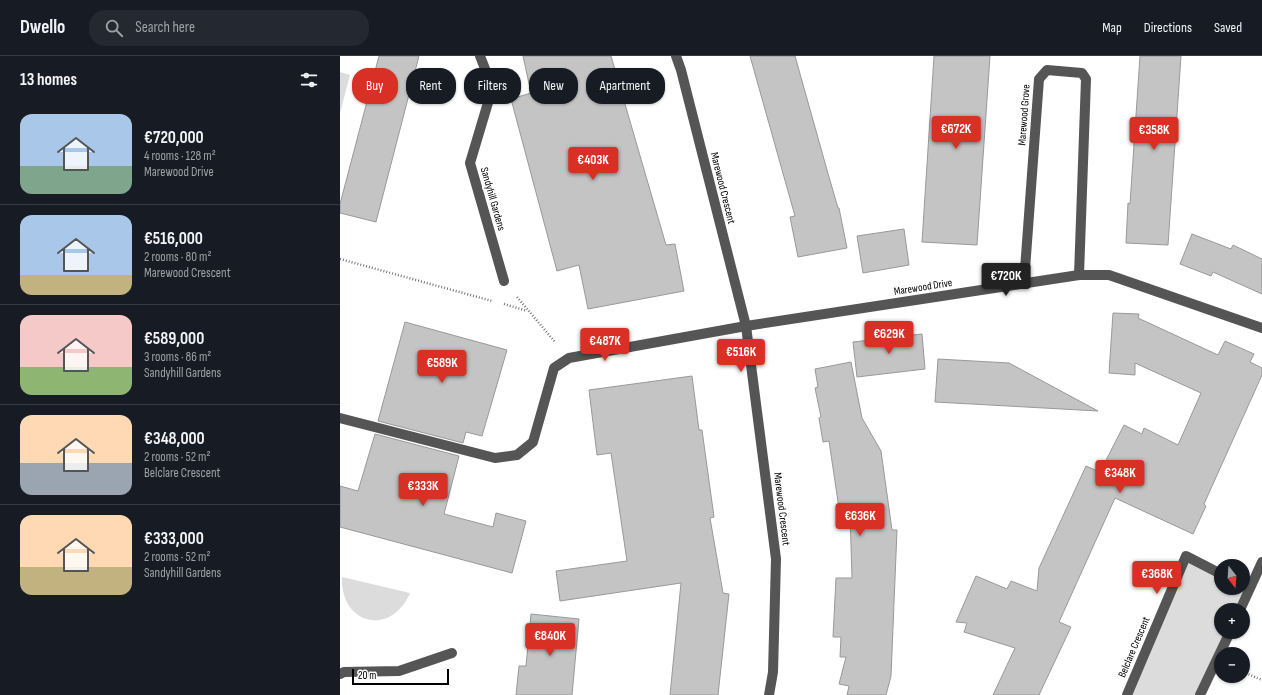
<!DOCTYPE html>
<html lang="en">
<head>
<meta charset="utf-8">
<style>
	:root { --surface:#171b24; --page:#242831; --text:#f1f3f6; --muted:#9ea1a6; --line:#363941; --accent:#d93025 }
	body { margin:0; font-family:"Sofia Sans Condensed",sans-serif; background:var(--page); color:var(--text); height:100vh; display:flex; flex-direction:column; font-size:15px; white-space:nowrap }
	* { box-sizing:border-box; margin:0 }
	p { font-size:13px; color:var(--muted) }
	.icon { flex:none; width:22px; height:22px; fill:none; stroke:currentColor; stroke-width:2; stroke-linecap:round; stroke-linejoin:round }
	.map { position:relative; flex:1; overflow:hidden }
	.panel { display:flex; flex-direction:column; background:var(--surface); width:340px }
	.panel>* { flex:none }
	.top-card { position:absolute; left:12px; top:12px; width:380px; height:36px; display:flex; gap:8px }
	.needle { width:26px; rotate:163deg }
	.buttons { position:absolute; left:874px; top:503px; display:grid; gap:8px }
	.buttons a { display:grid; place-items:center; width:36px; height:36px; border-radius:50%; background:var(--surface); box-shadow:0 1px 3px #0004; font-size:20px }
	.scale { position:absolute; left:12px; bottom:10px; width:97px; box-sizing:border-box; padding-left:4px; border:2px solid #000; border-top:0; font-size:11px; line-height:14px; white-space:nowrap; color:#000; -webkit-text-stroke:3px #fff; paint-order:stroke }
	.price { position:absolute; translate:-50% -34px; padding:0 9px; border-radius:4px; background:var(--accent); color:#fff; font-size:13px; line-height:26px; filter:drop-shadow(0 1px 2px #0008) }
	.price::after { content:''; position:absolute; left:50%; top:24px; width:12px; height:9px; margin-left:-6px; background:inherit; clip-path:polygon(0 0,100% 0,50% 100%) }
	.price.active { background:#222; color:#fff }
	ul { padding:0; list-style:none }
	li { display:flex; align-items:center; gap:12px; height:100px; padding:0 20px }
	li+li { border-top:1px solid var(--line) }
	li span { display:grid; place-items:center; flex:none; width:112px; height:80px; border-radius:12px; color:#555 }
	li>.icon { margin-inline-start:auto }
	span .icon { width:48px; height:48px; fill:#fffc; stroke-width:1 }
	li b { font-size:17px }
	h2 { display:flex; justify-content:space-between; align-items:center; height:48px; padding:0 20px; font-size:17px }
	.tag { padding:0 14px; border-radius:16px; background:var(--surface); box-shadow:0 1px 3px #0004; font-size:14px; line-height:36px }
	.tag.active { background:var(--accent); color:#fff }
	header { display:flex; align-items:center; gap:24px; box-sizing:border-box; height:56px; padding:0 20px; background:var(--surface); border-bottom:1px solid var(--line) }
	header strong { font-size:19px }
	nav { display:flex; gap:22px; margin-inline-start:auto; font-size:14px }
	.search { width:280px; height:36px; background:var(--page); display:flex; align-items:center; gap:10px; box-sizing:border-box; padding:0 14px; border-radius:16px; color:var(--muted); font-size:15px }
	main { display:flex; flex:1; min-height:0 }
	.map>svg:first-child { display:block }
	.green { fill:#dcdcdc }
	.building { fill:#c4c4c4; stroke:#999 }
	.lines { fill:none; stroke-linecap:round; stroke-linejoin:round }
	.path { stroke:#777; stroke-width:2.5; stroke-dasharray:1 2; stroke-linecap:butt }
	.minor { stroke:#555; stroke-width:10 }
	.labels { text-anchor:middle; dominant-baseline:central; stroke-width:4; stroke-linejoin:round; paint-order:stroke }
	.street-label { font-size:11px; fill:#000; stroke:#fff }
</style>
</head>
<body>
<header>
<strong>Dwello</strong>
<div class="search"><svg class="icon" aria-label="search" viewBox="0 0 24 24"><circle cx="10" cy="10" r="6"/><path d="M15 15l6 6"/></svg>Search here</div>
<nav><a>Map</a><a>Directions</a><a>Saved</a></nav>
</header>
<main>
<section class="panel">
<h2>13 homes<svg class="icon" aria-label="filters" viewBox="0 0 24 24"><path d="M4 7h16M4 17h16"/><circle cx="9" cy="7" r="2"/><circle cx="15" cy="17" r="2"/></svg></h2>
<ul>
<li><span style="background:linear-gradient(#a9c7e8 65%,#7fa58c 0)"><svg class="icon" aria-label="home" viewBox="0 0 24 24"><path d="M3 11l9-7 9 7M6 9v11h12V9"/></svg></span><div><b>€720,000</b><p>4 rooms · 128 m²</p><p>Marewood Drive</p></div></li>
<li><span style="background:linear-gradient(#a9c7e8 75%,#c2b280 0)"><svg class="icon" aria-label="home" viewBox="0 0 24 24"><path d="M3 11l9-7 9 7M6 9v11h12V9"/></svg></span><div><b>€516,000</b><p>2 rooms · 80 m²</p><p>Marewood Crescent</p></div></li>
<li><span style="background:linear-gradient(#f6c9c9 65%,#8fb573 0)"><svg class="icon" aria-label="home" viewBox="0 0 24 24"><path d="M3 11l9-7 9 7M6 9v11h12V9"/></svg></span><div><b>€589,000</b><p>3 rooms · 86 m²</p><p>Sandyhill Gardens</p></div></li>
<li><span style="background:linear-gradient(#ffd9b3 60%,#9aa5b1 0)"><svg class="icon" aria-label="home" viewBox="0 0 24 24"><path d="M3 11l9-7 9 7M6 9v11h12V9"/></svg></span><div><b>€348,000</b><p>2 rooms · 52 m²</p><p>Belclare Crescent</p></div></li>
<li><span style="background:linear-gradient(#ffd9b3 65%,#c2b280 0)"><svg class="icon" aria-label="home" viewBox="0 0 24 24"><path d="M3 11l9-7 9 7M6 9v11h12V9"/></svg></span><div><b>€333,000</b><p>2 rooms · 52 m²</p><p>Sandyhill Gardens</p></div></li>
</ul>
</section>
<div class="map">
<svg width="922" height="639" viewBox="0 0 922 639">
	<rect width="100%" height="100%" fill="#fff"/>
	<!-- green -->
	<g class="green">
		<polygon points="0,16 10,19 0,57"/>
		<polygon points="846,500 881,518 881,532 903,532 903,529 910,532 900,554 881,554 881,576 890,576 861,639 787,639"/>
		<path d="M2,521L70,537C51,581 0,569 2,521Z"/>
	</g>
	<!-- building -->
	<g class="building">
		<polygon points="39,0 79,0 36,166 0,157 0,148"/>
		<polygon points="183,0 271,0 326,189 335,188 344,235 248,253 239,209 217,215 171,43 191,37"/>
		<polygon points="410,0 455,0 487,114 498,152 499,152 507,192 458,201 450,161 455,160"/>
		<polygon points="594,0 650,0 637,189 582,186"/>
		<polygon points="800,0 841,0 828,189 786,187 788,147 790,148"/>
		<polygon points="564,173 569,209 523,217 517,180"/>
		<polygon points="852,178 891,193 893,189 922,203 922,238 873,216 871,220 840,208"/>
		<polygon points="773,257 799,258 798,262 878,299 885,285 914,298 910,306 922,312 922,319 864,448 866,450 853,478 775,442 719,566 731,571 699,639 653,639 675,592 624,576 627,567 616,566 636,520 667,533 671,525 697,535 699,512 746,410 760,416 784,369 802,378 804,372 838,389 861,337 795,307 795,319 769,317"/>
		<polygon points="65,266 167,294 142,380 126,376 123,387 38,365"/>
		<polygon points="582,278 585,313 517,321 513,286"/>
		<polygon points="598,303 669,307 758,355 595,346"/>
		<polygon points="511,306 522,362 541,395 552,474 557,474 551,620 546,639 507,639 509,630 499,628 506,601 500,601 501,581 493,581 496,522 512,522 510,457 500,459 489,385 483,386 479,362 481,361 475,332 478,331 475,313"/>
		<polygon points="352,320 359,374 362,374 374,461 370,462 383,537 389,538 378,639 330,639 341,527 220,545 216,515 287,505 271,397 257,399 249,334"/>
		<polygon points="35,378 119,400 104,458 153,471 156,457 186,465 172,517 0,471 0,430 18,435"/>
		<polygon points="191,558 239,563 232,639 176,639 179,610 186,610"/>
	</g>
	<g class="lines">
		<!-- path -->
		<g class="path">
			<polyline points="0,203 152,245"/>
			<polyline points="177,241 215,286"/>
			<polyline points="164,248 187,255"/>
			<polyline points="903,616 922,624"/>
		</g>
		<!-- minor -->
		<g class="minor">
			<polyline points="140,0 149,23 150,40 130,107 164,225"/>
			<polyline points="336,0 341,14 406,270 436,503 433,616 429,639"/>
			<polyline points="684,227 699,23 707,14 742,17 746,23 739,219"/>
			<polyline points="0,362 155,402 177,399 193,386 214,312 229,302 406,270 739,219 769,219 922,272"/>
			<polyline points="900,554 922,506"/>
			<polyline points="0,618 4,616 59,615 112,597"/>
			<polyline points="787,639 846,500 881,518"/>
			<polyline points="860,639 890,576"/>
		</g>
	</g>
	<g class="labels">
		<!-- street labels -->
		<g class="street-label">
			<text transform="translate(684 59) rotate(-86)">Marewood Grove</text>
			<text transform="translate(383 132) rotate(76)">Marewood Crescent</text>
			<text transform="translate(153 143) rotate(74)">Sandyhill Gardens</text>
			<text transform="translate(583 231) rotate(-9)">Marewood Drive</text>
			<text transform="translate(442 453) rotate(83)">Marewood Crescent</text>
			<text transform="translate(794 591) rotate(-67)">Belclare Crescent</text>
		</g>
	</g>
</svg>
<div class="buttons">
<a><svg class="needle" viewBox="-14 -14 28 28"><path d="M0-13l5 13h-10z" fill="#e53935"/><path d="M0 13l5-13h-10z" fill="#9ea1a6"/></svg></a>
<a>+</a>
<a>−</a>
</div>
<div class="scale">20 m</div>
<b class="price" style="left:616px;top:94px">€672K</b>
<b class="price" style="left:814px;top:95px">€358K</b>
<b class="price" style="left:253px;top:125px">€403K</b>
<b class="price active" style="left:666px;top:241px">€720K</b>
<b class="price" style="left:549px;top:299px">€629K</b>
<b class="price" style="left:265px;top:306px">€487K</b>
<b class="price" style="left:401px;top:317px">€516K</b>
<b class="price" style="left:102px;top:328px">€589K</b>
<b class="price" style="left:780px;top:438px">€348K</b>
<b class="price" style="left:83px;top:451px">€333K</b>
<b class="price" style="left:520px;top:481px">€636K</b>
<b class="price" style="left:817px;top:539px">€368K</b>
<b class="price" style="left:210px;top:601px">€840K</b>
<div class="top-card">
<a class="tag active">Buy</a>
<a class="tag">Rent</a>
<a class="tag">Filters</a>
<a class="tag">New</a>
<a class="tag">Apartment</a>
</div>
</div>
</main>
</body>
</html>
